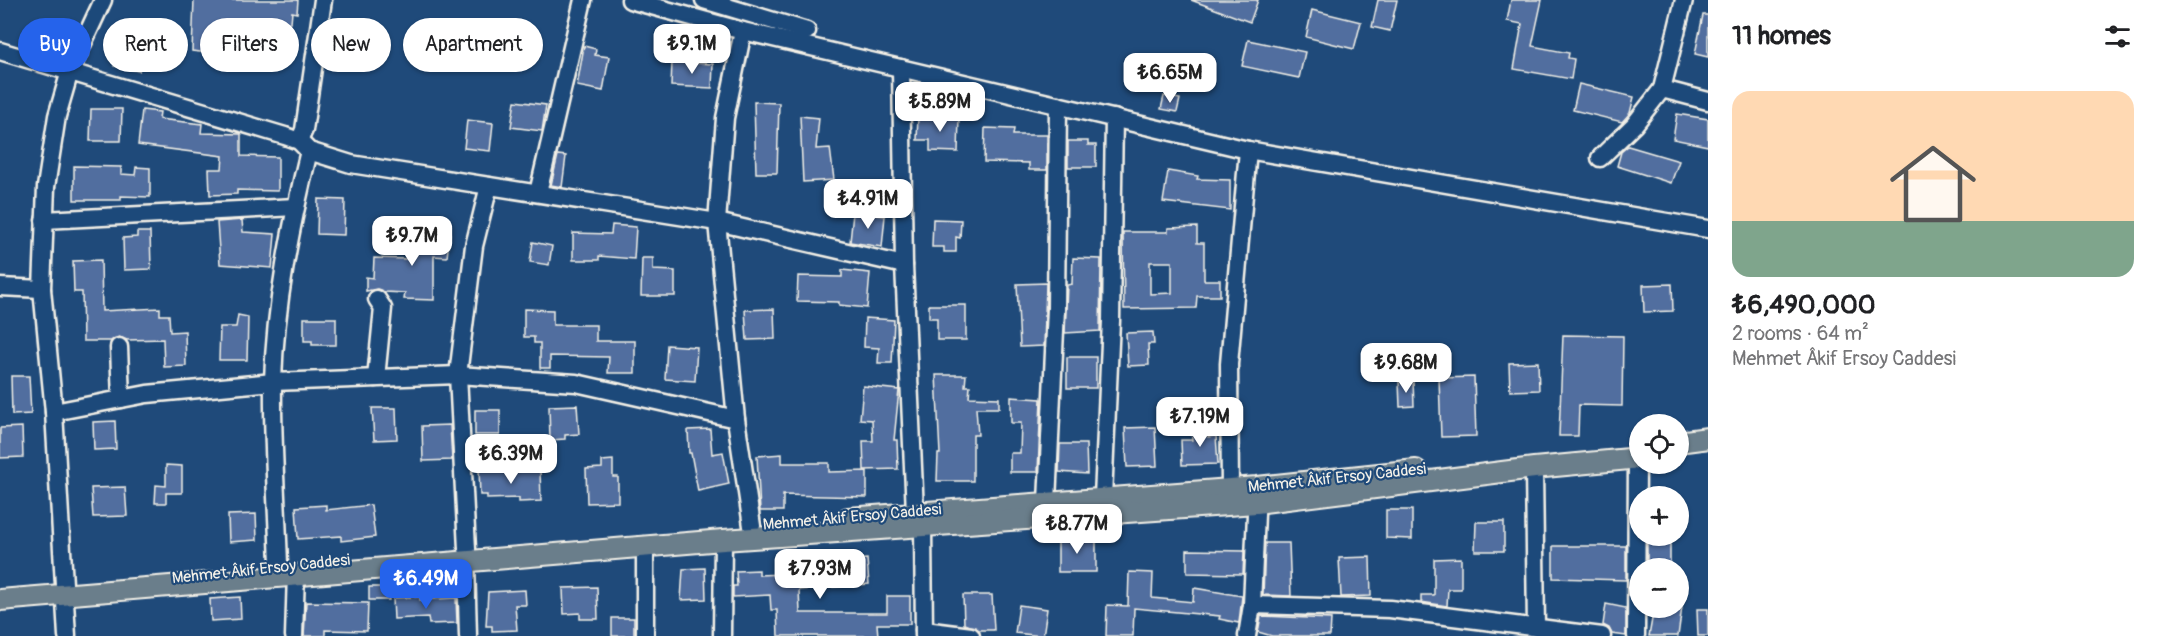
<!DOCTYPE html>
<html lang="en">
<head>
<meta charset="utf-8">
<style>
	:root { --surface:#fff; --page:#f2f2f2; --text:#202124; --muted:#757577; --line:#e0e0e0; --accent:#2563eb }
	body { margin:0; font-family:Pangolin,sans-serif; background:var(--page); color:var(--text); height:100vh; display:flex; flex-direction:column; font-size:22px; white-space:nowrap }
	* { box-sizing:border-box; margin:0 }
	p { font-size:20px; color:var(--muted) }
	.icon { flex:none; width:33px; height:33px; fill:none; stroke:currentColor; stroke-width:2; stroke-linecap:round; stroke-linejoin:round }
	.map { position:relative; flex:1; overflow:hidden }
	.drawer { display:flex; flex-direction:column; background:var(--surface); width:450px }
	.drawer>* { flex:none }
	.banner { position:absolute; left:18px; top:18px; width:570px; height:54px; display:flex; gap:12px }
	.tools { position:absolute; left:1629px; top:414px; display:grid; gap:12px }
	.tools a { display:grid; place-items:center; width:60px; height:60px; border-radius:50%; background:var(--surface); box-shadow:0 2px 4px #0004; font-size:30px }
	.price { position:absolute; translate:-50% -51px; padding:0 14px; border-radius:12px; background:#fff; color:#222; font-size:20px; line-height:39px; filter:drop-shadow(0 2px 3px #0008) }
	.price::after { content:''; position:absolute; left:50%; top:36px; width:18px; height:14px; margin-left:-9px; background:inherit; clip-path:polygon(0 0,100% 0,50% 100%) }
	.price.selected { background:var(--accent); color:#fff }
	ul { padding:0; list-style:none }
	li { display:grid; align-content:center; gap:12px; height:318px; padding:0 24px }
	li+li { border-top:2px solid var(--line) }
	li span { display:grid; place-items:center; height:186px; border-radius:18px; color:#555 }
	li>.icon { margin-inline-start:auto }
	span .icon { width:108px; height:108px; fill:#fffc; stroke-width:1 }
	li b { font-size:26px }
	h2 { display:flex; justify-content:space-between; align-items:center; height:72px; padding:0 24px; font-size:26px }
	.chip { padding:0 21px; border-radius:27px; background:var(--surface); box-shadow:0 2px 4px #0004; font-size:21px; line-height:54px }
	.chip.selected { background:var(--accent); color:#fff }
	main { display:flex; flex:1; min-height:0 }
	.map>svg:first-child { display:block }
	.building { fill:#516e9f; stroke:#f4f1e8; stroke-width:1.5; fill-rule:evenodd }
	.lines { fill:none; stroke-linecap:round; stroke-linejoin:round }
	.minor-casing { stroke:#f4f1e8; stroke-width:21 }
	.major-casing { stroke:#f4f1e8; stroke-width:24 }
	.minor { stroke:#1f4a7a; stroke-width:16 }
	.major { stroke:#6b7e8b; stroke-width:20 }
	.labels { text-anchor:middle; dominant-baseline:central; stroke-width:4.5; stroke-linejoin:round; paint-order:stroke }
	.street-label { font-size:16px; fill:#f4f1e8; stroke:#1f4a7a }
</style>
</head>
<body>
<main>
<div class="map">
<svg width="1708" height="636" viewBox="0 0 1708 636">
	<rect width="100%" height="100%" fill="#1f4a7a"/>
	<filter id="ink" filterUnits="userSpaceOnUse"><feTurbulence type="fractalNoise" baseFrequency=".0167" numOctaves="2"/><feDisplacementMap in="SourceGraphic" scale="12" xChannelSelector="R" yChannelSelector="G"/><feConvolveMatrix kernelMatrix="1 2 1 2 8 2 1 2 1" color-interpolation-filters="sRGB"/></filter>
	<g filter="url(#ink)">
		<!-- building -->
		<g class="building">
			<polygon points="194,0 298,0 297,13 292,12 291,23 251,19 250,33 225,31 224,40 219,39 218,54 192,51"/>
			<polygon points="1191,0 1258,0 1250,22"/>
			<polygon points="1378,0 1397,0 1390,31 1372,27"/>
			<polygon points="1511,0 1542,0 1532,46 1569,53 1568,58 1574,59 1571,79 1514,69 1522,24 1507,21"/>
			<polygon points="1312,10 1361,22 1354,49 1306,37"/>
			<polygon points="1703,15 1708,15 1708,57 1695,54"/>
			<polygon points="119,39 144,44 139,71 114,66"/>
			<polygon points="1248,40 1305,52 1299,78 1242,66"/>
			<polygon points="584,46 596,49 595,55 609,57 603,91 577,86"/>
			<polygon points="672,62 713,64 712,88 671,86"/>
			<polygon points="1579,84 1634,97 1630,113 1622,122 1573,110"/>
			<polygon points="1164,96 1180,99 1177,112 1161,109"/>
			<polygon points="515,101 546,105 542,131 511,127"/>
			<polygon points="754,102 779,103 777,173 756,173"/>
			<polygon points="91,109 122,109 121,141 90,141"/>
			<polygon points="142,110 160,112 159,119 202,124 201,133 241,134 241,156 278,157 278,191 237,190 237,194 210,195 209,169 222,169 223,156 138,145"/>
			<polygon points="1677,114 1708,119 1708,146 1673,139"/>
			<polygon points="800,116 819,118 816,149 830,148 834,180 803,182"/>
			<polygon points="918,117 959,117 958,152 930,151 930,140 917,140"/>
			<polygon points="467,120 493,123 490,151 464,148"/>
			<polygon points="985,128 1014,129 1013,135 1047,135 1047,170 1029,170 1029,163 984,162"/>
			<polygon points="1068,141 1088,141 1088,145 1096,145 1096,167 1068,167"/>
			<polygon points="1628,146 1679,161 1671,183 1617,166 1621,152"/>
			<polygon points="558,155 566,156 562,187 551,185"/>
			<polygon points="74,166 121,167 121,174 135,175 136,167 150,168 150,197 121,196 121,200 74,200"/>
			<polygon points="1168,171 1198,176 1197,179 1230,180 1230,210 1163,202"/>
			<polygon points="318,199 345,200 344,235 317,234"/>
			<polygon points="853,213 885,216 882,247 850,242"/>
			<polygon points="933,219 961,220 960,238 956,237 956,252 944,252 944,247 932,247"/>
			<polygon points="242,220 243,232 275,234 272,268 220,264 217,222"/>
			<polygon points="612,225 636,227 634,259 599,256 599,260 573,260 573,233 611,234"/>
			<path d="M1197,227V243H1204V280H1220V296H1197L1196,308L1124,309L1123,232H1168V228ZM1150,262H1172V293L1150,294Z"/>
			<polygon points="412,229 450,232 447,257 434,256 434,300 404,299 405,293 384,292 377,289 366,291 366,277 373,278 374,258 409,259"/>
			<polygon points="137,232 150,232 151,269 124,270 123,238 137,237"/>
			<polygon points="533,242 552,246 549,265 530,262"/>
			<polygon points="642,258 653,258 653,270 675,271 675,296 641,296"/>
			<polygon points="1073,258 1101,259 1100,331 1065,333 1067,285 1072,284"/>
			<polygon points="101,260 102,311 160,308 160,315 169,315 170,332 185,331 186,366 164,367 163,339 127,340 119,337 111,341 83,341 82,292 74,292 73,261"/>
			<polygon points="842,270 870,273 867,308 839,305 839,302 797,301 798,276 842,277"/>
			<polygon points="1046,283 1044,346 1020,347 1017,284"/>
			<polygon points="1672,284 1673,311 1644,312 1643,285"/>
			<polygon points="929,305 966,305 966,340 937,340 937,318 929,318"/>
			<polygon points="524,309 553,310 553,325 596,325 596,341 635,341 635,373 608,373 609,357 550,356 550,368 540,368 540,343 534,343 534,337 524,337"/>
			<polygon points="774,309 775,339 747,340 745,310"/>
			<polygon points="238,315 248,317 247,360 219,360 220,327 236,327"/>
			<polygon points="304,318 336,318 336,345 312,345 312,341 304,341"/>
			<polygon points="865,318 894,320 892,363 878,363 879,348 864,347"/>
			<polygon points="1153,332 1154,344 1148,344 1149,365 1128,366 1126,333"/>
			<polygon points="1563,335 1623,336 1622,406 1579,405 1578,436 1559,436"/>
			<polygon points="667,345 697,347 695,381 665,379"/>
			<rect x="1067" y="357" width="29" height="31"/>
			<polygon points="1538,362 1539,390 1510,391 1509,363"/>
			<polygon points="936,375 966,375 965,386 970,386 969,397 999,398 999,408 976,408 978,435 973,435 973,481 937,481 938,454 940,454"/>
			<polygon points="11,376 29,376 31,414 12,415"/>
			<polygon points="1474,377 1476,436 1441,437 1439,378"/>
			<polygon points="1413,381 1414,406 1400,407 1399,382"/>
			<polygon points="863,386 899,390 894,440 897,440 898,469 864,470 863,441 873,441 872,420 860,419"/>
			<polygon points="1011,397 1041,399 1038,472 1010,472 1010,453 1020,453 1021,423 1011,423"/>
			<polygon points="577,405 579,434 565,435 565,439 550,440 549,406"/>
			<polygon points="372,408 396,408 397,439 374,440"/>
			<rect x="475" y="410" width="25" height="25"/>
			<polygon points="115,421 116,449 94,450 93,422"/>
			<polygon points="450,425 452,460 423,461 422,426"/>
			<polygon points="1208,426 1208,437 1216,436 1218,464 1182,465 1181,440 1192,440 1191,427"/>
			<polygon points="22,427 23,457 0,458 0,428"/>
			<polygon points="1155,427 1157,466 1127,467 1125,428"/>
			<polygon points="710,429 712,454 723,452 729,484 698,491 691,453 689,453 688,430"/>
			<polygon points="1060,444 1086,444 1087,474 1059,472"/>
			<polygon points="782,454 782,463 829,463 829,472 867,471 867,497 783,495 783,511 760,511 757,456"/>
			<polygon points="613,460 613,477 618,477 618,502 587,503 586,469 602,468 602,461"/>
			<polygon points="166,465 182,466 182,493 166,493 166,503 155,503 156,485 166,486"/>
			<polygon points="500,468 500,471 540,470 541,501 519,502 519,498 487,499 487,495 480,495 479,469"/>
			<polygon points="125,487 127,516 93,517 91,488"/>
			<polygon points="326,505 326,510 371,505 375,537 341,541 341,536 298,539 296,507"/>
			<polygon points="1386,510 1412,510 1412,539 1386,538"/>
			<polygon points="256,514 257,540 229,542 228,515"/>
			<polygon points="1476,522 1504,522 1504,551 1475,551"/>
			<rect x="1058" y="538" width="38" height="34"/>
			<rect x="1647" y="540" width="23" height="28"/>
			<polygon points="1265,543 1289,543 1291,596 1263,595"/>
			<polygon points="1553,546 1626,546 1626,580 1553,578"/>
			<polygon points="1187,550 1244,551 1243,574 1187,573"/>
			<polygon points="1370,557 1371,596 1341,597 1339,558"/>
			<polygon points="1461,558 1461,589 1448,589 1447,606 1421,602 1421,595 1434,595 1434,559"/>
			<polygon points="867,559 869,584 799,590 800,613 887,613 887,596 910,596 910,624 877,624 878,636 778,636 777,610 771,610 770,595 733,597 733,586 737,586 736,571 759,570 759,575 809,573 808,563"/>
			<polygon points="705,568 706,599 681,600 683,569"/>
			<polygon points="1129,572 1153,573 1152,598 1193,602 1194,588 1242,596 1239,623 1219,619 1220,616 1134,608 1133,636 1106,636 1107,605 1128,606"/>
			<polygon points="369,587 388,587 389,600 369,600"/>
			<polygon points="597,587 598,619 580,619 580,613 564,614 563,588"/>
			<polygon points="525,590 526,605 515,605 517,630 492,631 492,626 486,626 488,592"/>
			<polygon points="963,595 992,595 994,630 979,630 964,624"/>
			<polygon points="240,597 241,619 211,621 210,599"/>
			<polygon points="420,597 420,600 456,598 457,623 429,624 428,617 394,619 393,598"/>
			<polygon points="306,602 368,603 367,631 325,630 325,636 304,636"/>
			<polygon points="1606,604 1626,608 1626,636 1612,634 1609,628 1603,625"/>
			<polygon points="1019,605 1047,609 1043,636 1015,633"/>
			<polygon points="1682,607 1678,636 1649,636 1654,608"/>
			<polygon points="1697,609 1708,609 1708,636 1698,636"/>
			<polygon points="1261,616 1331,619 1330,636 1272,636 1258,632"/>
			<rect x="612" y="618" width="22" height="18"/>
		</g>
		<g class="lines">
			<!-- minor casing -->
			<g class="minor-casing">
				<g id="minor">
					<polyline points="630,0 743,31 1248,150 1708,229"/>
					<polyline points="704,0 807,31"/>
					<polyline points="743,31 725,118 717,222 736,419 752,526"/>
					<polyline points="0,51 285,136 299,141 309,151 351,164 717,222 904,265"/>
					<polyline points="901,68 904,265 915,512 923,526 924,636"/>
					<polyline points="1662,89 1684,0"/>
					<polyline points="299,141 304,130 323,0"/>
					<polyline points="1600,158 1634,125 1662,89 1708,101"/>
					<polyline points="538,193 583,0"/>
					<polyline points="44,220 296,207"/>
					<polyline points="0,287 42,289"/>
					<polyline points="119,347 121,399"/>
					<polyline points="376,378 383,308 377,299"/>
					<polyline points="54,412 147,394 273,382 458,375 576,383 736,419"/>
					<polyline points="1534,468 1536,628"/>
					<polyline points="1230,489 1229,364 1248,150"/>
					<polyline points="1103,497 1111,321 1114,118"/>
					<polyline points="1047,502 1056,309 1058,105"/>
					<polyline points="645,546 645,636"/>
					<polyline points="467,549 458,375 474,246 489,186"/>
					<polyline points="466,561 468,636"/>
					<path d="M279,565C277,504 272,442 273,381C275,304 291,225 309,151"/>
					<polyline points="1252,605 1390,609 1602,636"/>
					<polyline points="924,630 971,636"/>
					<polyline points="67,636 54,412 42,289 46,187 57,116 70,71 103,0"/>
					<polyline points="294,636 296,573"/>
					<polyline points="722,636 723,540"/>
					<polyline points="1247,636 1252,605 1257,491"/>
					<polyline points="1636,636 1637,458"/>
				</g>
			</g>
			<!-- major casing -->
			<g class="major-casing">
				<g id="major">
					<polyline points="1678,442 1708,438"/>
					<polyline points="848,518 1257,487 1416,470"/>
					<polyline points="0,600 723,540 1256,503 1534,468 1640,458"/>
				</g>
			</g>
			<!-- minor -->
			<use href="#minor" class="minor"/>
			<!-- major -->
			<use href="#major" class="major"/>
		</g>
	</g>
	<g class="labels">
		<!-- street labels -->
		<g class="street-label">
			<text transform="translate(1337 478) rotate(-6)">Mehmet Âkif Ersoy Caddesi</text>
			<text transform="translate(852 517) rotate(-5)">Mehmet Âkif Ersoy Caddesi</text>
			<text transform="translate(261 569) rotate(-6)">Mehmet Âkif Ersoy Caddesi</text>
		</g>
	</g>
</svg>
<div class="tools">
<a><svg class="icon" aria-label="locate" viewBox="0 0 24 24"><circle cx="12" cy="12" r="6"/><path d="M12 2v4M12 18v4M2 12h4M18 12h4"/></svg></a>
<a>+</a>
<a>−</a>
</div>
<b class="price" style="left:692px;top:75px">₺9.1M</b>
<b class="price" style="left:1170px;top:104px">₺6.65M</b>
<b class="price" style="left:940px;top:133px">₺5.89M</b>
<b class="price" style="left:868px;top:230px">₺4.91M</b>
<b class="price" style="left:412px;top:267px">₺9.7M</b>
<b class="price" style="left:1406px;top:394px">₺9.68M</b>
<b class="price" style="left:1200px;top:448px">₺7.19M</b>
<b class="price" style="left:511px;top:485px">₺6.39M</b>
<b class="price" style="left:1077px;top:555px">₺8.77M</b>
<b class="price" style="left:820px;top:600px">₺7.93M</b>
<b class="price selected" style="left:426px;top:610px">₺6.49M</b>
<div class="banner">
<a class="chip selected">Buy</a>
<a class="chip">Rent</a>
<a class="chip">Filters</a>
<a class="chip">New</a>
<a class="chip">Apartment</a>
</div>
</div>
<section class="drawer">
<h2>11 homes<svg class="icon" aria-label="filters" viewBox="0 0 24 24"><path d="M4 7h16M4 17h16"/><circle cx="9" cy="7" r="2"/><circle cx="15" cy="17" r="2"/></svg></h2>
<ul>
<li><span style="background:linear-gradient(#ffd9b3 70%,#7fa58c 0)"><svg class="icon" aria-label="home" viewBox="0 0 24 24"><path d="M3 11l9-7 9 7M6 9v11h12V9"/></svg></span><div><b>₺6,490,000</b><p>2 rooms · 64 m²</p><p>Mehmet Âkif Ersoy Caddesi</p></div></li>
</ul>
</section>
</main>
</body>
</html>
